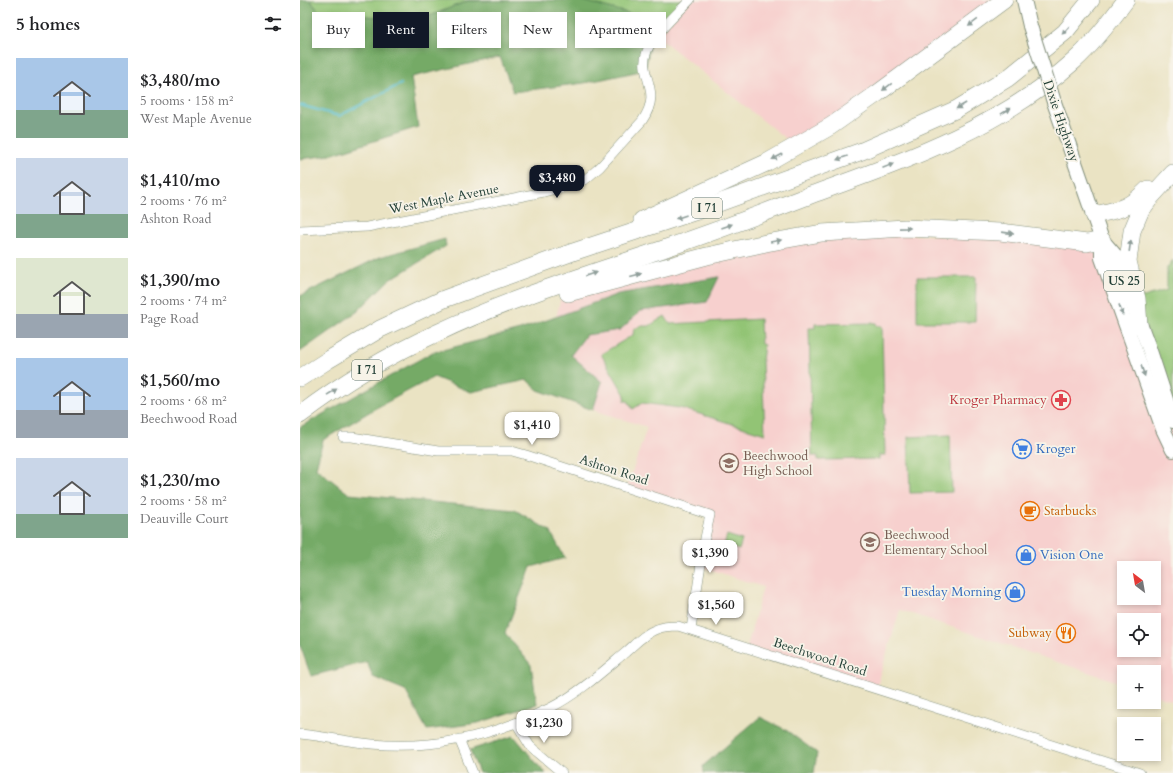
<!DOCTYPE html>
<html lang="en">
<head>
<meta charset="utf-8">
<style>
	:root { --surface:#fff; --page:#f6f6f6; --text:#202124; --muted:#757577; --accent:#111827 }
	body { margin:0; font-family:Cardo,serif; background:var(--page); color:var(--text); height:100vh; display:flex; flex-direction:column; font-size:15px; white-space:nowrap }
	* { box-sizing:border-box; margin:0 }
	p { font-size:13px; color:var(--muted) }
	.icon { flex:none; width:22px; height:22px; fill:none; stroke:currentColor; stroke-width:2; stroke-linecap:round; stroke-linejoin:round }
	.map { position:relative; flex:1; overflow:hidden }
	.drawer { display:flex; flex-direction:column; background:var(--surface); width:300px }
	.drawer>* { flex:none }
	.top-card { position:absolute; left:12px; top:12px; width:380px; height:36px; display:flex; gap:8px }
	.needle { width:26px; rotate:329deg }
	.controls { position:absolute; left:817px; top:561px; display:grid; gap:8px }
	.controls a { display:grid; place-items:center; width:44px; height:44px; border-radius:0px; background:var(--surface); box-shadow:0 2px 6px #0003; font-size:20px }
	.price { position:absolute; translate:-50% -34px; padding:0 9px; border-radius:8px; background:#fff; color:#222; font-size:13px; line-height:26px; filter:drop-shadow(0 1px 2px #0008) }
	.price::after { content:''; position:absolute; left:50%; top:24px; width:12px; height:9px; margin-left:-6px; background:inherit; clip-path:polygon(0 0,100% 0,50% 100%) }
	.price.on { background:var(--accent); color:#fff }
	ul { padding:0; list-style:none }
	li { display:flex; align-items:center; gap:12px; height:100px; padding:0 16px }
	li span { display:grid; place-items:center; flex:none; width:112px; height:80px; border-radius:0px; color:#555 }
	li>.icon { margin-inline-start:auto }
	span .icon { width:48px; height:48px; fill:#fffc; stroke-width:1 }
	li b { font-size:17px }
	h2 { display:flex; justify-content:space-between; align-items:center; height:48px; padding:0 16px; font-size:17px }
	.tag { padding:0 14px; border-radius:0px; background:var(--surface); box-shadow:0 2px 6px #0003; font-size:14px; line-height:36px }
	.tag.on { background:var(--accent); color:#fff }
	main { display:flex; flex:1; min-height:0 }
	.map>svg:first-child { display:block }
	.built { fill:#f7d0ce; fill-rule:evenodd }
	.green { fill:#92c475; stroke:#588054 }
	.forest { fill:#75aa66; stroke:#4a744d }
	.lines { fill:none; stroke-linecap:round; stroke-linejoin:round }
	.stream { stroke:#4fbbc9; stroke-width:2.5 }
	.street-casing { stroke:#84907c; stroke-width:10 }
	.primary-casing { stroke:#84907c; stroke-width:16 }
	.highway-casing { stroke:#84907c; stroke-width:18 }
	.street { stroke:#fff; stroke-width:9 }
	.primary { stroke:#fff; stroke-width:14 }
	.highway { stroke:#fff; stroke-width:17 }
	.primary-bridge-casing { stroke:#84907c; stroke-width:16; stroke-linecap:butt }
	.primary-bridge { stroke:#fff; stroke-width:14 }
	.oneway { fill:#8f9e9a }
	.labels { text-anchor:middle; dominant-baseline:central; stroke-width:3.5; stroke-linejoin:round; paint-order:stroke }
	.shield { fill:#f7f3e8; stroke:#60746a; stroke-width:1 }
	.shield-label { font-size:12px; font-weight:bold; fill:#1f3d34 }
	.street-label { font-size:13px; fill:#1f3d34; stroke:#f7f3e8 }
	.health-label { font-size:13px; fill:#be3a42; stroke:#f7f3e8; text-anchor:end }
	.shop-label { font-size:13px; fill:#366cbe; stroke:#f7f3e8; text-anchor:start }
	.education-label { font-size:13px; fill:#785e54; stroke:#f7f3e8; text-anchor:start }
	.food-label { font-size:13px; fill:#c56008; stroke:#f7f3e8; text-anchor:start }
</style>
</head>
<body>
<main>
<section class="drawer">
<h2>5 homes<svg class="icon" aria-label="filters" viewBox="0 0 24 24"><path d="M4 7h16M4 17h16"/><circle cx="9" cy="7" r="2"/><circle cx="15" cy="17" r="2"/></svg></h2>
<ul>
<li><span style="background:linear-gradient(#a9c7e8 65%,#7fa58c 0)"><svg class="icon" aria-label="home" viewBox="0 0 24 24"><path d="M3 11l9-7 9 7M6 9v11h12V9"/></svg></span><div><b>$3,480/mo</b><p>5 rooms · 158 m²</p><p>West Maple Avenue</p></div></li>
<li><span style="background:linear-gradient(#c9d6e8 70%,#7fa58c 0)"><svg class="icon" aria-label="home" viewBox="0 0 24 24"><path d="M3 11l9-7 9 7M6 9v11h12V9"/></svg></span><div><b>$1,410/mo</b><p>2 rooms · 76 m²</p><p>Ashton Road</p></div></li>
<li><span style="background:linear-gradient(#dfe7d0 70%,#9aa5b1 0)"><svg class="icon" aria-label="home" viewBox="0 0 24 24"><path d="M3 11l9-7 9 7M6 9v11h12V9"/></svg></span><div><b>$1,390/mo</b><p>2 rooms · 74 m²</p><p>Page Road</p></div></li>
<li><span style="background:linear-gradient(#a9c7e8 65%,#9aa5b1 0)"><svg class="icon" aria-label="home" viewBox="0 0 24 24"><path d="M3 11l9-7 9 7M6 9v11h12V9"/></svg></span><div><b>$1,560/mo</b><p>2 rooms · 68 m²</p><p>Beechwood Road</p></div></li>
<li><span style="background:linear-gradient(#c9d6e8 70%,#7fa58c 0)"><svg class="icon" aria-label="home" viewBox="0 0 24 24"><path d="M3 11l9-7 9 7M6 9v11h12V9"/></svg></span><div><b>$1,230/mo</b><p>2 rooms · 58 m²</p><p>Deauville Court</p></div></li>
</ul>
</section>
<div class="map">
<svg width="873" height="773" viewBox="0 0 873 773">
	<rect width="100%" height="100%" fill="#f7f3e8"/>
	<filter id="ink" filterUnits="userSpaceOnUse"><feTurbulence type="fractalNoise" baseFrequency=".025" numOctaves="2"/><feDisplacementMap in="SourceGraphic" scale="8" xChannelSelector="R" yChannelSelector="G"/><feConvolveMatrix kernelMatrix="1 2 1 2 8 2 1 2 1" color-interpolation-filters="sRGB"/></filter>
	<filter id="wash" filterUnits="userSpaceOnUse"><feTurbulence type="fractalNoise" baseFrequency=".012" numOctaves="4" result="noise"/><feDisplacementMap in="SourceGraphic" scale="16" xChannelSelector="R" yChannelSelector="G"/><feGaussianBlur stdDeviation="0.9" result="paint"/><feColorMatrix in="noise" values="0 0 0 0 0 0 0 0 0 0 0 0 0 0 0 0 0 1.4 0 .05"/><feComposite in="paint" operator="in"/></filter>
	<g filter="url(#wash)">
		<rect width="100%" height="100%" fill="#eae3c3"/>
		<!-- built -->
		<g class="built">
			<polygon points="390,0 704,0 496,147 357,36"/>
			<path d="M522,233L802,240L873,421V701L854,695V672H824V684L600,610L581,672L577,689L447,647L463,587L400,566L410,515L327,488L347,427L293,410L238,390L262,294ZM824,568H854V598H824ZM824,620H854V650H824Z"/>
		</g>
		<!-- green -->
		<g class="green">
			<polygon points="10,0 192,0 168,1 122,19 21,14"/>
			<polygon points="280,0 390,0 368,24"/>
			<polygon points="873,260 873,421 837,299 867,290 867,268"/>
			<polygon points="617,277 676,277 675,322 617,322"/>
			<polygon points="365,316 370,324 460,319 461,344 464,345 462,361 465,434 380,408 342,403 333,409 328,401 324,401 325,395 301,354 333,335 334,328 338,328 339,326 349,326"/>
			<polygon points="576,323 577,326 582,326 585,455 579,455 579,459 518,460 518,456 512,456 509,328 515,328 515,324"/>
			<polygon points="650,435 652,492 610,493 608,437"/>
			<polygon points="427,535 442,540 439,550 424,545"/>
		</g>
		<!-- forest -->
		<g class="forest">
			<polygon points="0,0 10,0 21,14 122,19 168,1 280,0 368,24 350,46 345,70 284,83 213,92 200,57 111,77 118,127 30,155 0,159"/>
			<polygon points="145,239 146,246 89,280 58,311 0,352 0,296 80,257"/>
			<polygon points="419,277 407,302 341,311 320,330 286,335 271,355 302,382 293,410 238,390 227,380 171,392 134,377 76,408 23,440 16,468 49,494 215,510 250,531 265,558 231,567 205,633 231,665 237,704 178,723 127,730 105,690 73,677 67,662 11,676 0,645 0,427 131,353 220,330 318,294"/>
			<polygon points="460,717 486,730 517,753 514,773 404,773 403,766"/>
			<polygon points="214,736 238,765 246,773 179,773 170,750"/>
		</g>
		<g class="lines">
			<!-- stream -->
			<polyline class="stream" points="0,105 39,116 101,84"/>
		</g>
	</g>
	<g filter="url(#ink)">
		<g class="lines">
			<!-- street casing -->
			<g class="street-casing">
				<g id="street">
					<path d="M0,230L67,227L244,192L273,185L286,179L300,167L342,121C364,89 337,77 347,51C353,35 378,13 390,0"/>
					<polyline points="43,437 52,437 138,451 212,451 226,455 410,515 405,538 391,629"/>
					<polyline points="216,723 230,746 262,773"/>
					<path d="M0,734C24,736 48,742 72,744C134,750 195,735 250,708C278,694 302,672 326,652C335,644 345,633 357,629C364,626 371,626 378,626L840,773"/>
					<polyline points="159,739 173,773"/>
				</g>
			</g>
			<!-- primary casing -->
			<g class="primary-casing">
				<g id="primary">
					<polyline points="724,0 730,26"/>
					<polyline points="754,102 802,240 802,258 863,429 873,450"/>
					<polyline points="802,240 814,254 849,348 873,421"/>
				</g>
			</g>
			<!-- highway casing -->
			<g class="highway-casing">
				<g id="highway">
					<path d="M794,215C821,209 828,209 848,189"/>
					<polyline points="342,220 466,163 531,126 578,93 704,0"/>
					<polyline points="268,293 407,256 466,243 522,233 605,228 700,232 787,243 802,240"/>
					<polyline points="839,325 837,299 828,261 832,231 840,212 851,197 873,173"/>
					<polyline points="0,378 28,360 80,329 144,299 273,252 394,212 562,151 657,109 708,78 765,32 791,0"/>
					<path d="M0,415C42,383 89,355 137,333C210,298 290,274 366,248C414,232 461,214 508,196C601,162 699,129 774,61C792,45 812,19 826,0"/>
				</g>
			</g>
			<!-- street -->
			<use href="#street" class="street"/>
			<!-- primary -->
			<use href="#primary" class="primary"/>
			<!-- highway -->
			<use href="#highway" class="highway"/>
			<!-- primary-bridge casing -->
			<g class="primary-bridge-casing">
				<polyline id="primary-bridge" points="730,26 754,102"/>
			</g>
			<!-- primary-bridge -->
			<use href="#primary-bridge" class="primary-bridge"/>
		</g>
		<!-- one-way arrows -->
		<defs><path id="oneway-solid" d="M-6-.8H1V-3.2L6.5 0L1 3.2V.8H-6Z"/></defs>
		<g class="oneway">
			<use href="#oneway-solid" transform="translate(673 23) rotate(144)"/>
			<use href="#oneway-solid" transform="translate(766 30) rotate(133)"/>
			<use href="#oneway-solid" transform="translate(587 87) rotate(143)"/>
			<use href="#oneway-solid" transform="translate(661 106) rotate(150)"/>
			<use href="#oneway-solid" transform="translate(706 111) rotate(-31)"/>
			<use href="#oneway-solid" transform="translate(477 157) rotate(152)"/>
			<use href="#oneway-solid" transform="translate(542 158) rotate(160)"/>
			<use href="#oneway-solid" transform="translate(588 166) rotate(-22)"/>
			<use href="#oneway-solid" transform="translate(381 217) rotate(161)"/>
			<use href="#oneway-solid" transform="translate(427 226) rotate(-20)"/>
			<use href="#oneway-solid" transform="translate(605 228) rotate(-1)"/>
			<use href="#oneway-solid" transform="translate(708 233) rotate(8)"/>
			<use href="#oneway-solid" transform="translate(476 241) rotate(-10)"/>
			<use href="#oneway-solid" transform="translate(830 246) rotate(-82)"/>
			<use href="#oneway-solid" transform="translate(291 274) rotate(-19)"/>
			<use href="#oneway-solid" transform="translate(336 275) rotate(-15)"/>
			<use href="#oneway-solid" transform="translate(821 310) rotate(70)"/>
			<use href="#oneway-solid" transform="translate(843 371) rotate(71)"/>
			<use href="#oneway-solid" transform="translate(32 392) rotate(-32)"/>
		</g>
	</g>
	<!-- icons -->
	<defs>
		<g id="pharmacy-ring" transform="scale(1)"><circle r="9.5" fill="#f7f3e8" stroke="#e0444e" stroke-width="1.5"/><path d="M-2-6h4v4h4v4h-4v4h-4v-4h-4v-4h4Z" fill="#e0444e"/></g>
		<g id="supermarket-ring" transform="scale(1)"><circle r="9.5" fill="#f7f3e8" stroke="#3f7fe0" stroke-width="1.5"/><path d="M-6-5.5h2.5l.6 2H6L4.5 2H-2.5L-4.4-4H-6ZM-1.5 3.2a1.3 1.3 0 1 0 .1 0ZM3 3.2a1.3 1.3 0 1 0 .1 0Z" fill="#3f7fe0"/></g>
		<g id="school-ring" transform="scale(1)"><circle r="9.5" fill="#f7f3e8" stroke="#8d6e63" stroke-width="1.5"/><path d="M0-5L7-2L0 1L-7-2ZM-4 1L0 2.5L4 1V4Q0 6-4 4Z" fill="#8d6e63"/></g>
		<g id="cafe-ring" transform="scale(1)"><circle r="9.5" fill="#f7f3e8" stroke="#e8710a" stroke-width="1.5"/><path d="M-5.5-4.5H6V0H3Q3 3.5 0 3.5H-2.5Q-5.5 3.5-5.5 0ZM3-3.2v2h1.7v-2ZM-6 4.5H4V6H-6Z" fill="#e8710a"/></g>
		<g id="shop-ring" transform="scale(1)"><circle r="9.5" fill="#f7f3e8" stroke="#3f7fe0" stroke-width="1.5"/><path d="M-5-2.5h2.3a2.7 3.5 0 0 1 5.4 0H5L5.5 6h-11ZM-1.5-2.5h3a1.5 2.3 0 0 0-3 0Z" fill="#3f7fe0"/></g>
		<g id="restaurant-ring" transform="scale(1)"><circle r="9.5" fill="#f7f3e8" stroke="#e8710a" stroke-width="1.5"/><path d="M-5-6h1v4h1v-4h1v4h1v-4h1v5L-1.5 .5V6h-2V.5L-5-1ZM5-6V6H3V1.5H1.5Q1.5-4 5-6Z" fill="#e8710a"/></g>
	</defs>
	<g fill-rule="evenodd">
		<use href="#pharmacy-ring" x="761" y="400"/>
		<use href="#supermarket-ring" x="722" y="449"/>
		<use href="#school-ring" x="429" y="463"/>
		<use href="#cafe-ring" x="730" y="511"/>
		<use href="#school-ring" x="570" y="542"/>
		<use href="#shop-ring" x="726" y="555"/>
		<use href="#shop-ring" x="715" y="592"/>
		<use href="#restaurant-ring" x="766" y="633"/>
	</g>
	<g class="labels">
		<!-- shield labels -->
		<g class="shield">
			<rect x="392" y="198" width="30" height="20" rx="3"/>
			<rect x="804" y="271" width="40" height="20" rx="3"/>
			<rect x="52" y="360" width="30" height="20" rx="3"/>
		</g>
		<g class="shield-label">
			<text x="407" y="208">I 71</text>
			<text x="824" y="281">US 25</text>
			<text x="67" y="370">I 71</text>
		</g>
		<!-- street labels -->
		<g class="street-label">
			<text transform="translate(761 121) rotate(71)">Dixie Highway</text>
			<text transform="translate(144 199) rotate(-11)">West Maple Avenue</text>
			<text transform="translate(314 470) rotate(18)">Ashton Road</text>
			<text transform="translate(520 657) rotate(18)">Beechwood Road</text>
		</g>
		<!-- health labels -->
		<g class="health-label">
			<text x="747" y="400">Kroger Pharmacy</text>
		</g>
		<!-- shop labels -->
		<g class="shop-label">
			<text x="736" y="449">Kroger</text>
			<text x="740" y="555">Vision One</text>
			<text x="701" y="592" text-anchor="end">Tuesday Morning</text>
		</g>
		<!-- education labels -->
		<g class="education-label">
			<text x="443" y="456">Beechwood<tspan x="443" dy="15">High School</tspan></text>
			<text x="584" y="535">Beechwood<tspan x="584" dy="15">Elementary School</tspan></text>
		</g>
		<!-- food labels -->
		<g class="food-label">
			<text x="744" y="511">Starbucks</text>
			<text x="752" y="633" text-anchor="end">Subway</text>
		</g>
	</g>
</svg>
<div class="controls">
<a><svg class="needle" viewBox="-14 -14 28 28"><path d="M0-13l5 13h-10z" fill="#e53935"/><path d="M0 13l5-13h-10z" fill="#757577"/></svg></a>
<a><svg class="icon" aria-label="locate" viewBox="0 0 24 24"><circle cx="12" cy="12" r="6"/><path d="M12 2v4M12 18v4M2 12h4M18 12h4"/></svg></a>
<a>+</a>
<a>−</a>
</div>
<b class="price on" style="left:257px;top:199px">$3,480</b>
<b class="price" style="left:232px;top:446px">$1,410</b>
<b class="price" style="left:410px;top:574px">$1,390</b>
<b class="price" style="left:416px;top:626px">$1,560</b>
<b class="price" style="left:244px;top:744px">$1,230</b>
<div class="top-card">
<a class="tag">Buy</a>
<a class="tag on">Rent</a>
<a class="tag">Filters</a>
<a class="tag">New</a>
<a class="tag">Apartment</a>
</div>
</div>
</main>
</body>
</html>
